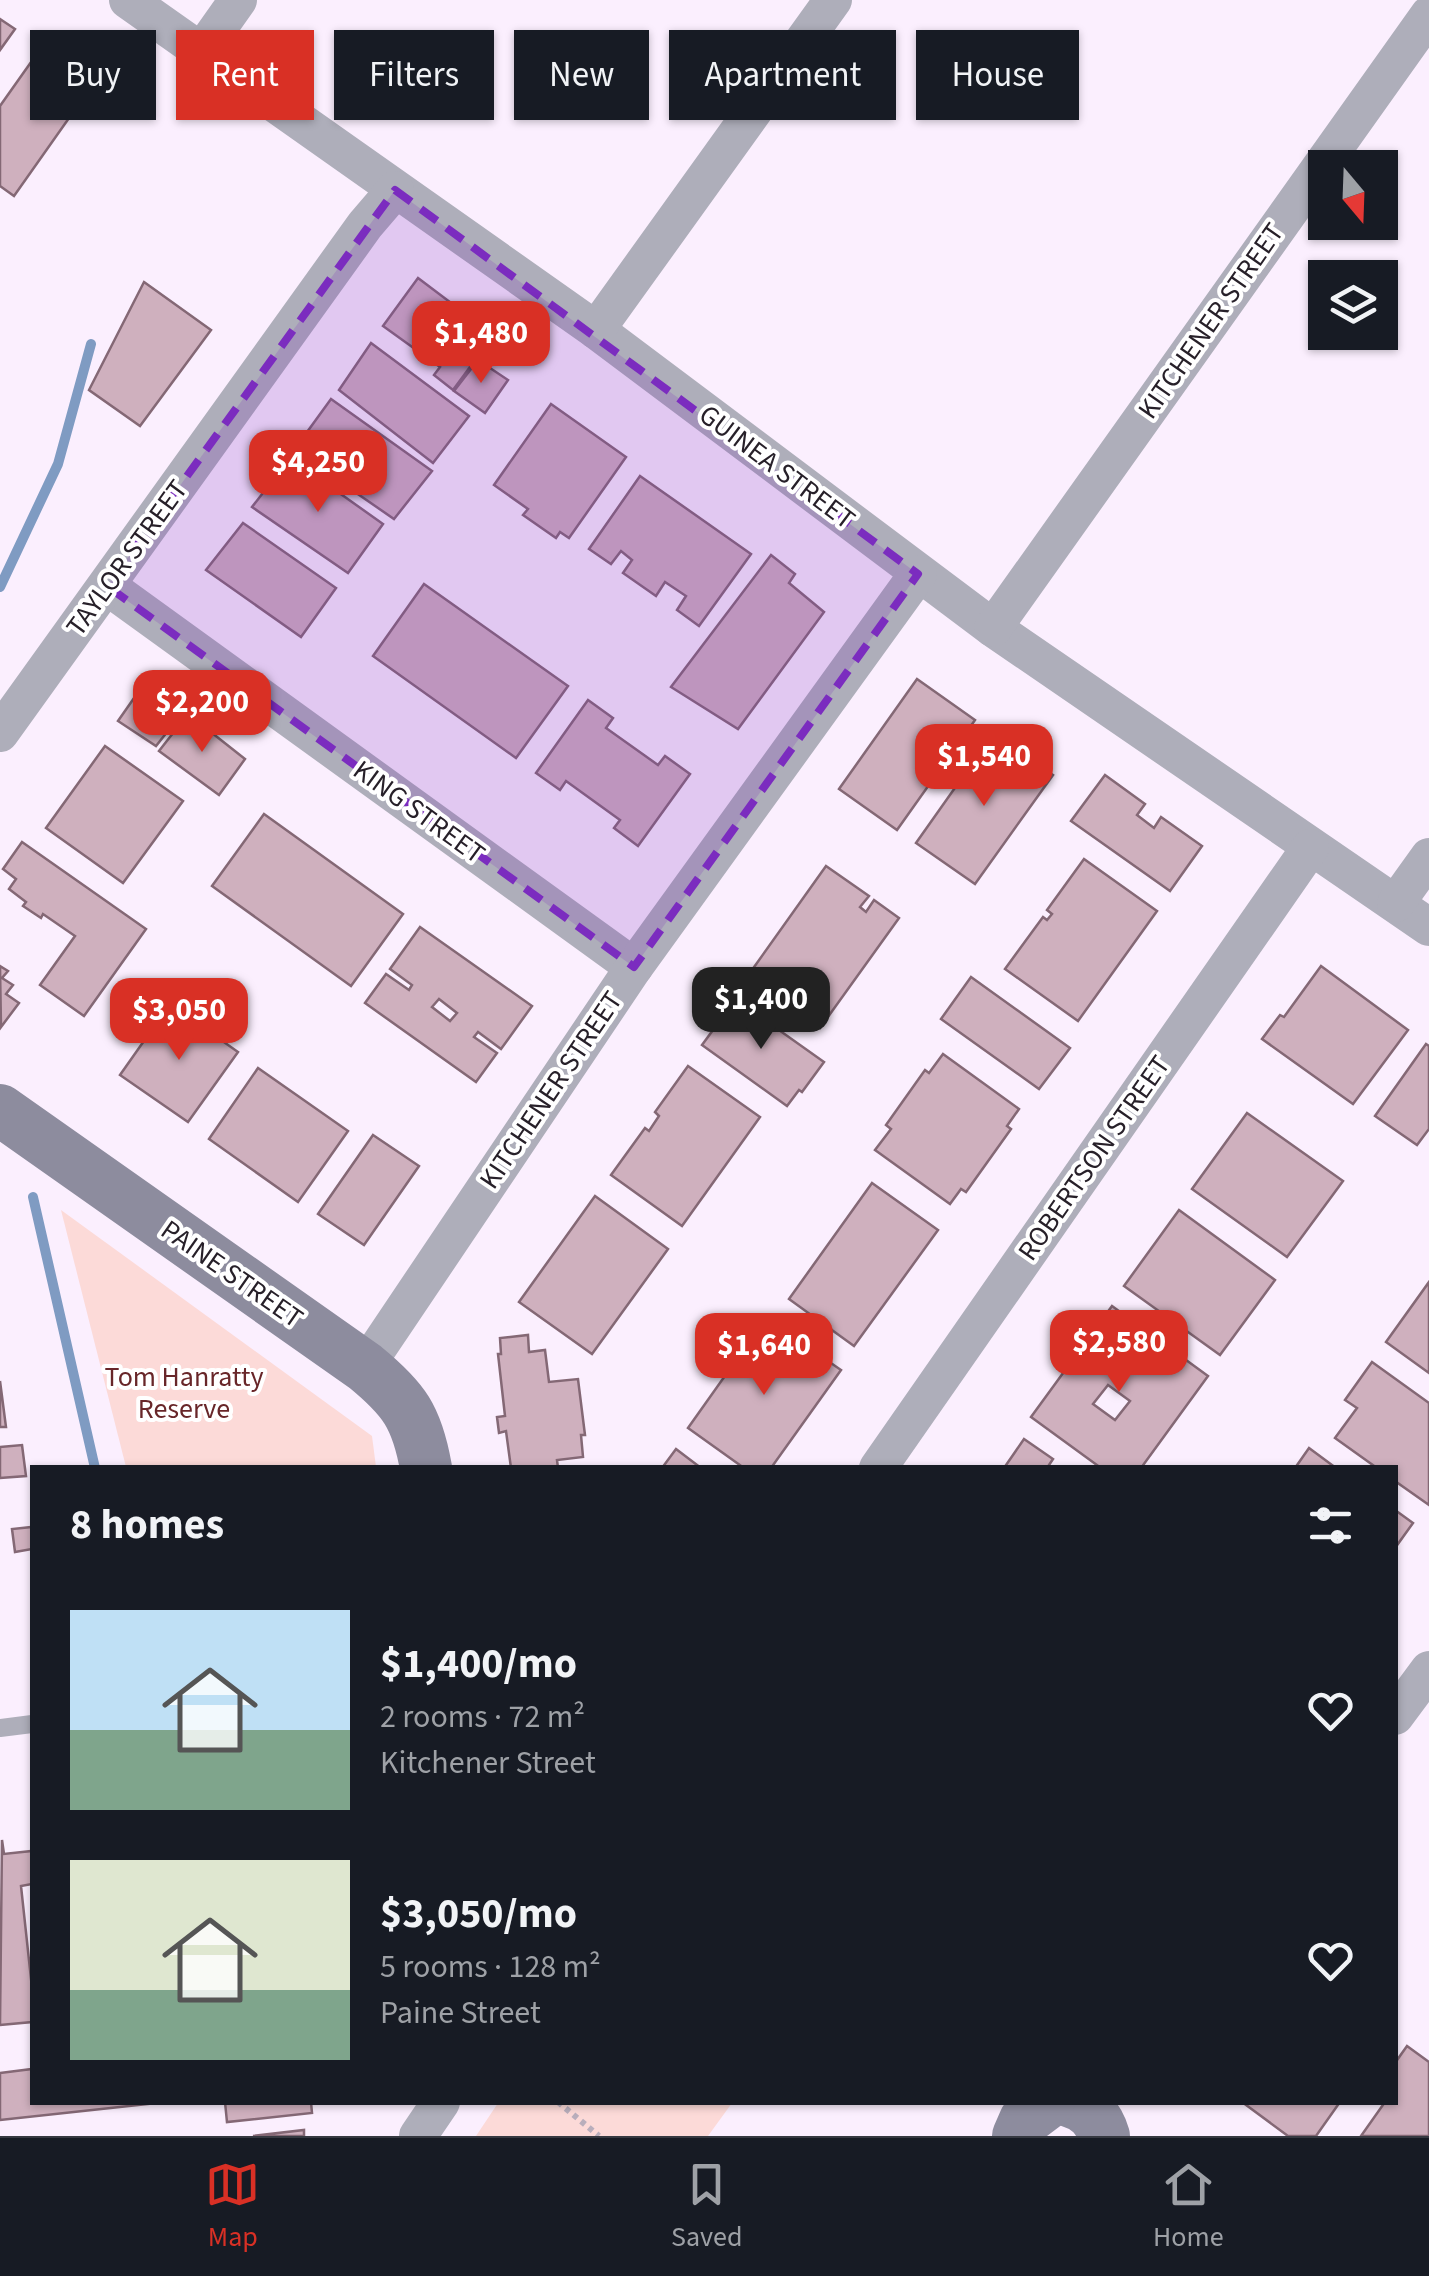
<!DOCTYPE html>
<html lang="en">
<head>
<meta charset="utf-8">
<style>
	:root { --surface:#171b24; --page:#242831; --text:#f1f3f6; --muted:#9ea1a6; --line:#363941; --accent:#d93025 }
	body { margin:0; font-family:"Source Sans 3",sans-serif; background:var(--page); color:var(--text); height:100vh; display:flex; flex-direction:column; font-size:38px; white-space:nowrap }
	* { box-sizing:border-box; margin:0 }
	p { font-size:32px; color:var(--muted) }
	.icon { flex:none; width:55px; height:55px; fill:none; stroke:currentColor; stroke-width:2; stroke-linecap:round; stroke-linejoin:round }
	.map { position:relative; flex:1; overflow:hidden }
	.panel { position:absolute; left:30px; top:1465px; width:1368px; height:640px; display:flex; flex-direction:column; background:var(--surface); border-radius:0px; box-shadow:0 2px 8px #0004 }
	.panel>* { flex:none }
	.top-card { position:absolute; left:30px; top:30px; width:1370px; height:90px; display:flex; gap:20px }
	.needle { width:65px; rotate:161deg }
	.tools { position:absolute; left:1308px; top:150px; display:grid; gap:20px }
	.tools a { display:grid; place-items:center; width:90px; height:90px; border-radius:0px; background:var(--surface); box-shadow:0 2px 8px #0004; font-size:50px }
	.price { position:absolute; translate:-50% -85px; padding:0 22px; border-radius:20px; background:var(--accent); color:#fff; font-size:32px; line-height:65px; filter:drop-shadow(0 2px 5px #0008) }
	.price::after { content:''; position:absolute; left:50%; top:60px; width:30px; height:22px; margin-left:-15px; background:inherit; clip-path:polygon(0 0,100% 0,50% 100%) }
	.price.current { background:#222; color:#fff }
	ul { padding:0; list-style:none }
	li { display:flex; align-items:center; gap:30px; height:250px; padding:0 40px }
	li span { display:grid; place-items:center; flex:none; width:280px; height:200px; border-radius:0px; color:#555 }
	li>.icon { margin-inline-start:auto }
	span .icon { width:120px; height:120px; fill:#fffc; stroke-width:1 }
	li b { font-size:42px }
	h2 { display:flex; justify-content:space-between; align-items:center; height:120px; padding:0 40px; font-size:42px }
	.pill { padding:0 35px; border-radius:0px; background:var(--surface); box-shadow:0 2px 8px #0004; font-size:35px; line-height:90px }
	.pill.current { background:var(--accent); color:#fff }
	.menu { display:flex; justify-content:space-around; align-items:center; height:140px; border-top:2px solid var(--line); background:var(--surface); font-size:28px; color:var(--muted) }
	.menu a { display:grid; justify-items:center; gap:5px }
	.menu .current { color:var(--accent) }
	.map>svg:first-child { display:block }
	.green { fill:#fcdad8 }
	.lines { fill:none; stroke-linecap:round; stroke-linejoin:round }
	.stream { stroke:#7f9bc2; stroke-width:10 }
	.building { fill:#cfb0be; stroke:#846875; stroke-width:2.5; fill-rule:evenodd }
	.path { stroke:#b9aebc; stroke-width:6; stroke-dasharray:5 5; stroke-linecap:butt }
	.service { stroke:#aeaeba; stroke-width:18 }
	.minor { stroke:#aeaeba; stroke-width:38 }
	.secondary { stroke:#8d8c9e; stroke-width:52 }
	.marked { fill:#7b2cbf; fill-opacity:0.2; stroke:#7b2cbf; stroke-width:8; stroke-dasharray:20 12; stroke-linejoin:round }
	.labels { text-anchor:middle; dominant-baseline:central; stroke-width:8; stroke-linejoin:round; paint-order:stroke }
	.street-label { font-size:28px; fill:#272029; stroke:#fff }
	.park-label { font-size:28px; fill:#682629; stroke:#fff }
</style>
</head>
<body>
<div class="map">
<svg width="1429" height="2136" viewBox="0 0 1429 2136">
	<rect width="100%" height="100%" fill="#fbeffe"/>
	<!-- green -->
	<g class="green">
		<polygon points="61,1210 372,1436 376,1467 126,1467"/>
		<polygon points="498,2103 498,2102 732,2103 708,2136 476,2136"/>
	</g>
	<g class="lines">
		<!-- stream -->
		<g class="stream">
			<polyline points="0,587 58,464 91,344"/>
			<polyline points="33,1197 95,1468"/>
		</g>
	</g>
	<!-- building -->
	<g class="building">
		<polygon points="0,19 15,29 0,50"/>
		<polygon points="41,48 93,84 14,196 0,186 0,106"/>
		<polygon points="418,278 471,318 477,309 501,325 453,390 434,375 440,367 383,326"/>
		<polygon points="144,282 211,330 140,426 89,390"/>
		<polygon points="371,343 469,416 433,463 339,390"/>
		<polygon points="478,360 508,380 485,413 454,391"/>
		<polygon points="331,399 432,471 394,519 294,450"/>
		<polygon points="551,404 626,457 569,538 560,532 556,538 523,515 528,509 494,485"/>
		<polygon points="290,458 383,524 348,573 252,507"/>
		<polygon points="640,476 751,554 699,626 677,610 686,596 665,582 656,596 623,573 632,560 621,551 611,564 589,549"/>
		<polygon points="243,523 336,588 301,637 206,570"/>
		<polygon points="771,555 795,574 789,583 824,612 738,729 671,687"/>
		<polygon points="424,584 568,686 516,758 373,656"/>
		<polygon points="917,679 975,720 897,830 839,789"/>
		<polygon points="141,688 179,717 156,746 118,721"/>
		<polygon points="588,700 613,718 606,728 658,765 665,756 690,774 638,846 614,828 620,820 566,781 560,790 536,773"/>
		<polygon points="188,714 245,759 219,795 159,751"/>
		<polygon points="993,734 1053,775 975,884 916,843"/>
		<polygon points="105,746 183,801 123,883 46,828"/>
		<polygon points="1105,775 1145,804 1137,815 1154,828 1161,817 1202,846 1170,891 1071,821"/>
		<polygon points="264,814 403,914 351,986 212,886"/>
		<polygon points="22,842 146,929 84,1016 40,985 75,936 43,914 41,918 23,906 26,902 9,889 16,879 3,869"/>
		<polygon points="1084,859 1157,911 1078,1021 1005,969 1043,917 1047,920 1052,914 1047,910"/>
		<polygon points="826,866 869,896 860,907 866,912 874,900 899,918 820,1028 796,1011 805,998 799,993 789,1006 747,977"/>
		<path d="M420,927L532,1006L501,1049L478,1032L474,1037L497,1053L476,1082L365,1003L386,974L409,990L412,985L390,969ZM439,999L457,1013L450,1021L432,1007Z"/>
		<polygon points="0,966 8,971 2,978 13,985 6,994 19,1003 1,1027"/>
		<polygon points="1321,966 1408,1030 1353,1104 1262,1039 1280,1015 1284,1017"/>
		<polygon points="971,977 1070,1048 1039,1089 941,1019"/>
		<polygon points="731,996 824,1062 802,1092 799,1090 787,1106 702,1045 713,1030 708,1027"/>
		<polygon points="170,1004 238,1052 188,1122 120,1075"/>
		<polygon points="1426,1044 1429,1046 1429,1129 1417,1145 1375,1116"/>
		<polygon points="943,1054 1019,1109 1007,1126 1011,1129 966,1192 961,1189 950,1204 875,1150 891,1129 886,1125 925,1070 929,1073"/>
		<polygon points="688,1066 760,1117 682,1226 611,1175 645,1128 649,1131 659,1116 655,1112"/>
		<polygon points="258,1068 348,1131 298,1202 209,1139"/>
		<polygon points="1247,1113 1343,1181 1287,1257 1192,1189"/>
		<polygon points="373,1135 419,1166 364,1245 318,1214"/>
		<polygon points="872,1183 938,1230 854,1346 789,1299"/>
		<polygon points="595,1196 668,1249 592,1354 519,1302"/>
		<polygon points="1179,1210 1275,1280 1220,1355 1124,1286"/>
		<polygon points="1429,1282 1429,1373 1386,1342"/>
		<path d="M1112,1306L1208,1376L1141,1468H1101L1031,1417ZM1108,1385L1130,1401L1115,1420L1093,1404Z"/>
		<polygon points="766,1318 841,1370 771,1468 744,1468 688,1428"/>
		<polygon points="528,1335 529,1352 545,1350 549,1382 578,1379 585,1435 581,1435 583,1457 557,1460 558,1468 511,1468 506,1431 499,1433 497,1417 505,1416 498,1354 501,1354 500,1338"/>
		<polygon points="1372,1362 1429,1403 1429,1505 1395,1481 1395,1468 1377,1468 1335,1438 1357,1408 1345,1400"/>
		<polygon points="0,1381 6,1427 0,1427"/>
		<polygon points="1024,1439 1053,1459 1047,1468 1004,1468"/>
		<polygon points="22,1445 26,1476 0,1478 0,1447"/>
		<polygon points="1309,1448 1336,1468 1295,1468"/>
		<polygon points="676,1449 701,1468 662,1468"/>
		<polygon points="1395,1510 1413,1523 1395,1548"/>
		<polygon points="32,1527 32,1549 15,1552 12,1529"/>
		<polygon points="2,1840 4,1854 32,1851 32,1884 21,1886 32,1988 32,2022 0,2025"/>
		<polygon points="1407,2046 1429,2062 1429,2136 1361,2136 1385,2102 1395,2102 1395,2063"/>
		<polygon points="32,2069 32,2102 166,2102 0,2120 0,2073"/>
		<polygon points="225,2102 311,2102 312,2113 227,2122"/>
		<polygon points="1242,2102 1340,2102 1316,2136 1288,2136"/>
		<polygon points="304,2130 304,2136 253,2136"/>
	</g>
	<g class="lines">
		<!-- path -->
		<polyline class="path" points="558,2102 599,2136"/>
		<!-- service -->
		<polyline class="service" points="0,1728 32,1724"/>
		<!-- minor -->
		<g class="minor">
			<polyline points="128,0 596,330 993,628 1429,927"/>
			<polyline points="202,51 238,0"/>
			<polyline points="596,330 833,0"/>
			<polyline points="107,586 634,967"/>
			<polyline points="993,628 1429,15"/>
			<polyline points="0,733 365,225 395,190"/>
			<polyline points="1396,903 1429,857"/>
			<polyline points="365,1367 634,967 918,574"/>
			<polyline points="878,1468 1310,848"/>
			<polyline points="1395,1716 1429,1670"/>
			<polyline points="418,2136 441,2102"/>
		</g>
		<!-- secondary -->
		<g class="secondary">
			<path d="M0,1110L365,1367C404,1399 417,1417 426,1468"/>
			<path d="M1071,2102C1089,2107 1099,2119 1104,2136"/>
			<polyline points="1018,2136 1025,2120 1049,2102"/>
		</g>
	</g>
	<!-- marked area -->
	<path class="marked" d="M395,190L918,574L634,967L107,586Z"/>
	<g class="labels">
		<!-- street labels -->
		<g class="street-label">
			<text transform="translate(1211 321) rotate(-55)">KITCHENER STREET</text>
			<text transform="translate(777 467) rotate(37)">GUINEA STREET</text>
			<text transform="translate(127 558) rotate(-54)">TAYLOR STREET</text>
			<text transform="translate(419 812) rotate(36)">KING STREET</text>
			<text transform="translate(551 1090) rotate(-56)">KITCHENER STREET</text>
			<text transform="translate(1094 1158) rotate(-55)">ROBERTSON STREET</text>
			<text transform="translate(232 1274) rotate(35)">PAINE STREET</text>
		</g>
		<!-- park labels -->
		<g class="park-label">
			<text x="184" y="1377">Tom Hanratty<tspan x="184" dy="32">Reserve</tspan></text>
		</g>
	</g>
</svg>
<div class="tools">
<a><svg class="needle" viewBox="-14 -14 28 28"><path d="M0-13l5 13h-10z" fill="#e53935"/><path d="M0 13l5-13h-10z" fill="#9ea1a6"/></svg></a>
<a><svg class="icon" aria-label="layers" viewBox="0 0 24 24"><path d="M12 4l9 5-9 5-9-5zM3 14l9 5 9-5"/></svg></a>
</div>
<b class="price" style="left:481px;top:386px">$1,480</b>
<b class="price" style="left:318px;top:515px">$4,250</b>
<b class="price" style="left:202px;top:755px">$2,200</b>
<b class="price" style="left:984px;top:809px">$1,540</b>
<b class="price current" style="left:761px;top:1052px">$1,400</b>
<b class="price" style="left:179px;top:1063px">$3,050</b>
<b class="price" style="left:1119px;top:1395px">$2,580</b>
<b class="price" style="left:764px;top:1398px">$1,640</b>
<div class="top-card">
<a class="pill">Buy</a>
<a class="pill current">Rent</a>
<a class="pill">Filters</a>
<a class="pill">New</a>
<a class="pill">Apartment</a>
<a class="pill">House</a>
</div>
<section class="panel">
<h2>8 homes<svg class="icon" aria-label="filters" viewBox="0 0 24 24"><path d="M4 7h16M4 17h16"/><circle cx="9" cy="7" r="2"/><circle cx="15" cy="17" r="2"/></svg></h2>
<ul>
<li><span style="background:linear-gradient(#bfe0f5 60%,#7fa58c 0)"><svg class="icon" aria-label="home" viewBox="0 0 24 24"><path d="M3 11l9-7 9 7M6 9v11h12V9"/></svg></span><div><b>$1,400/mo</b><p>2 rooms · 72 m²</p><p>Kitchener Street</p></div><svg class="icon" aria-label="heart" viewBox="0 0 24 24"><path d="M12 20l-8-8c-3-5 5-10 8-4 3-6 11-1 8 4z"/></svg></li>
<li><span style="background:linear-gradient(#dfe7d0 65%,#7fa58c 0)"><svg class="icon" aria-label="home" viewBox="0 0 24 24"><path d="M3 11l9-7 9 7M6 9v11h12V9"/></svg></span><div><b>$3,050/mo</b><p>5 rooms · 128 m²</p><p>Paine Street</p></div><svg class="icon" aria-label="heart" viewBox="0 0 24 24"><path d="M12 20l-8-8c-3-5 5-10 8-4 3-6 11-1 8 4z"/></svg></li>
</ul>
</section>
</div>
<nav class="menu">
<a class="current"><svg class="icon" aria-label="map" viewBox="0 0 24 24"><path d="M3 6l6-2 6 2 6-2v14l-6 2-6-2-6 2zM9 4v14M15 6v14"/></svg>Map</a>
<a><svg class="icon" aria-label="saved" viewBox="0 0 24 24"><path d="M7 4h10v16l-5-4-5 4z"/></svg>Saved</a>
<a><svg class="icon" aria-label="home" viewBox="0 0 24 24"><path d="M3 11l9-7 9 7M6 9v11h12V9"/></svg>Home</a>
</nav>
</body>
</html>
